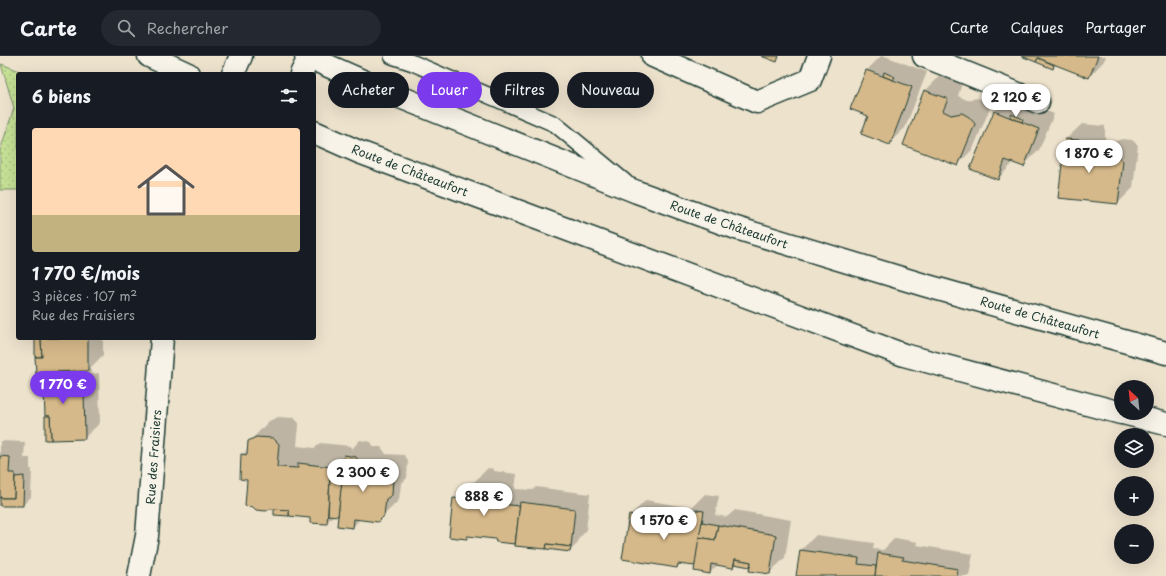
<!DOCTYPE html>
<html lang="fr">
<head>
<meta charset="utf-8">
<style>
	:root { --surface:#171b24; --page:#242831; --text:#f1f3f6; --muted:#9ea1a6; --line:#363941; --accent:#7c3aed }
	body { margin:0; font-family:"Playpen Sans",sans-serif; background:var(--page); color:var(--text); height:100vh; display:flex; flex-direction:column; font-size:15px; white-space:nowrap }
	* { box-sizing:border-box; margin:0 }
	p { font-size:13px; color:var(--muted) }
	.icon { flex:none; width:22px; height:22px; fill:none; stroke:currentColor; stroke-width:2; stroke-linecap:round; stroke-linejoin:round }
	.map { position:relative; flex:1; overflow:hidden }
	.details { position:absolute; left:16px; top:16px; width:300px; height:268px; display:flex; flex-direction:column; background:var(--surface); border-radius:4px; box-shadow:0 4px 16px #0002 }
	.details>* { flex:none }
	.top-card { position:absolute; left:328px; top:16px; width:380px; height:36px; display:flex; gap:8px }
	.needle { width:26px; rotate:333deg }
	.fabs { position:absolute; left:1114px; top:324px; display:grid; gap:8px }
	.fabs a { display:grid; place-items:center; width:40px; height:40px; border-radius:50%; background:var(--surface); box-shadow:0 4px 16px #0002; font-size:20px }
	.price { position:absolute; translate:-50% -34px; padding:0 9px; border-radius:14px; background:#fff; color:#222; font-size:13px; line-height:26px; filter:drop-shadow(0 1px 2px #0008) }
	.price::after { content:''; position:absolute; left:50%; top:24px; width:12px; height:9px; margin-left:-6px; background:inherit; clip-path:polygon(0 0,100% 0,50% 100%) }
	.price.on { background:var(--accent); color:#fff }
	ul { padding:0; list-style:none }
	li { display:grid; align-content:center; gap:8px; height:212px; padding:0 16px }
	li+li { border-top:1px solid var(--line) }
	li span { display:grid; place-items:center; height:124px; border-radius:4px; color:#555 }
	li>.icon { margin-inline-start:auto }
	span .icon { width:72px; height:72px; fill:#fffc; stroke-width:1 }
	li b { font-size:17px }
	h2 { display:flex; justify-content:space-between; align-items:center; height:48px; padding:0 16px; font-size:17px }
	.tag { padding:0 14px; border-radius:18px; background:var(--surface); box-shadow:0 4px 16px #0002; font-size:14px; line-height:36px }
	.tag.on { background:var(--accent); color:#fff }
	header { display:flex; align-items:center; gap:24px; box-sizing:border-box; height:56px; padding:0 20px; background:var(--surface); border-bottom:1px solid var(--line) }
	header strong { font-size:19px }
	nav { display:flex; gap:22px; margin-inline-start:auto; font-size:14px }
	.search { width:280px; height:36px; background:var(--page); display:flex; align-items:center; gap:10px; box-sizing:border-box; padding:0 14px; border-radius:22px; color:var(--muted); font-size:15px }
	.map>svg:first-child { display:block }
	.park { fill:url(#park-dots); stroke:#728e65 }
	.shadow { fill:#0003 }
	.building { fill:#d6b98a; stroke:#1f3d34 }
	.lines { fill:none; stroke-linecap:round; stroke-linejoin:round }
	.service-casing { stroke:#1f3d34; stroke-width:18 }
	.minor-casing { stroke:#1f3d34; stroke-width:25 }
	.secondary-casing { stroke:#1f3d34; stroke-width:25 }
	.service { stroke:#f7f3e8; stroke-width:15 }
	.minor { stroke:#f7f3e8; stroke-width:22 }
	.secondary { stroke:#f7f3e8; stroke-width:22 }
	.labels { text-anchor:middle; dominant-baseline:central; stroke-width:3; stroke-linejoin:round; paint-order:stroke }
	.street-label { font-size:12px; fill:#1f3d34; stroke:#f7f3e8 }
</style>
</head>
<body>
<header>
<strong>Carte</strong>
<div class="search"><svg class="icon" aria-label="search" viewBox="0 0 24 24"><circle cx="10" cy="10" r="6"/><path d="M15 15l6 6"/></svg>Rechercher</div>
<nav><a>Carte</a><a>Calques</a><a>Partager</a></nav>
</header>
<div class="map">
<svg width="1166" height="520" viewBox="0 0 1166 520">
	<defs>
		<pattern id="park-dots" width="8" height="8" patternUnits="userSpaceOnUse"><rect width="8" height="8" fill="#c6e096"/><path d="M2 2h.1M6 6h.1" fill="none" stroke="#aac182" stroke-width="1.8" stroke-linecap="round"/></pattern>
	</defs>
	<rect width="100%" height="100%" fill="#ede2cc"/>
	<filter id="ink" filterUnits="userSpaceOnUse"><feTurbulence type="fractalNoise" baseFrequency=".025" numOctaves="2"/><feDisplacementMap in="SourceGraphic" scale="8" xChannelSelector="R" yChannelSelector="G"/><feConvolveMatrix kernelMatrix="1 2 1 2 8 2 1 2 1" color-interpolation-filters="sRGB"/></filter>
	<g filter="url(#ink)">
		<!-- park -->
		<polygon class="park" points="1,8 28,18 18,18 18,134 0,134 0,95 14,52"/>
		<!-- shadow -->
		<g class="shadow">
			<polygon points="881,0 885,0 927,16 905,72 889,87 869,59 852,53 867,14"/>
			<polygon points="1024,0 1106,0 1104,5 1089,21 1056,8 1052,12"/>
			<polygon points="940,20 962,27 958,40 967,44 978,42 984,45 990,52 973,93 958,108 925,35"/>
			<polygon points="1010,40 1054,58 1039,94 1023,110 1014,106 998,123 995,55"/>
			<polygon points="1082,68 1105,70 1105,85 1113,86 1122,83 1132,84 1138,89 1133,132 1118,147 1066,83"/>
			<polygon points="36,282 103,282 103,299 91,311 91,318 99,317 100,367 84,382 45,333"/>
			<polygon points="278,361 294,362 299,367 297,390 315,392 320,387 351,390 351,394 360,384 371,386 374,391 381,391 386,398 404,399 408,404 407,422 401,428 399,444 383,460 360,463 353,471 339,459 335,458 326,467 311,461 275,454 249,423 242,399 248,393 249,386 269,365"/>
			<polygon points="0,385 25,386 24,402 30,402 30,413 32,413 31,441 23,449 0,449"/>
			<polygon points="488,412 494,413 494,415 517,418 515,433 533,434 536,431 590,438 586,475 579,482 578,487 570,495 496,485 496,482 469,479 467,482 454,443 469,427 472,428"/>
			<polygon points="705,438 719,440 715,459 727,461 735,454 791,464 785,502 769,517 751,508 736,507 733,511 718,508 710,517 696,510 681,507 677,511 630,460 646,444 691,452"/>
			<polygon points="816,479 874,487 873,493 883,494 895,482 918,486 917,489 973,498 969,520 797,520 801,494"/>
		</g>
		<!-- building -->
		<g class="building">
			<polygon points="761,0 779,0 777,6"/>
			<polygon points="1021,0 1098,0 1089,22 1038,2 1036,6"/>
			<polygon points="1038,2 1054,9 1053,13 1036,6"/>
			<polygon points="866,14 912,31 890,89 861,78 868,60 850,53"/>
			<polygon points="884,16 895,21 893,24 883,20"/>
			<polygon points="924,34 948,43 943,55 951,59 962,57 969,61 975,68 958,110 903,89"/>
			<polygon points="994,55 1039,73 1024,111 1005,104 998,124 970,113"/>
			<polygon points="1011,58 1023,63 1022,66 1010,61"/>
			<polygon points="1065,83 1091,85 1090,100 1097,101 1105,98 1116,99 1123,105 1118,148 1058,142"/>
			<polygon points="35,282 41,282 42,301 35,301"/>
			<polygon points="41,282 88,282 88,315 36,317 35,301 42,301"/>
			<polygon points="76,315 76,333 84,332 85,383 51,384 50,360 45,360 44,334 36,334 36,317"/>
			<polygon points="45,360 50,360 51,384 45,384"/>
			<polygon points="256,381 273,382 279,388 277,411 298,412 298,407 331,411 327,468 310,467 310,462 289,460 289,454 270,453 266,455 256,454 253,451 245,450 247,424 240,423 241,398 247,399 248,385"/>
			<polygon points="344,399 356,401 359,406 365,406 371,413 388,414 393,420 392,439 386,443 384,460 378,466 354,463 353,472 337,470"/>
			<polygon points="0,400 10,401 9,417 15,417 14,442 0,442"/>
			<polygon points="24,420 23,450 0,450 0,442 14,442 15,421"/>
			<polygon points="330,423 342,424 338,460 328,459"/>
			<polygon points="472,427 479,428 479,431 502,434 500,448 520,450 515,488 496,486 495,483 467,480 467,483 449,481 453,442 469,444"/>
			<polygon points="520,446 575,453 571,491 547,488 546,493 515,490"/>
			<polygon points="274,453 289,454 289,460 274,459"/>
			<polygon points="689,453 704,455 695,510 678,508 677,512 622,503 629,459 683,469 685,460 688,460"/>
			<polygon points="702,466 718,469 715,484 699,481"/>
			<polygon points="718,469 776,479 770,518 749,515 751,506 735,503 733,512 711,508 710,518 694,515 699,481 715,484"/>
			<polygon points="547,488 571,491 570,496 546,493"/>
			<polygon points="800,494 859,502 858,508 876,510 875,520 796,520"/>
			<polygon points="878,497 904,501 902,504 958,513 957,520 875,520"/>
			<polygon points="735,503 751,506 750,511 734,508"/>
		</g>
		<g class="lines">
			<!-- service casing -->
			<g class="service-casing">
				<polyline id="service" points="392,0 413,7 555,68 625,126"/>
			</g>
			<!-- minor casing -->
			<g class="minor-casing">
				<g id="minor">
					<polyline points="653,0 757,46 810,24 819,0"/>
					<polyline points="924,0 1038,46"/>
					<polyline points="233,18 241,0"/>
					<polyline points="301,18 310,0"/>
					<polyline points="139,520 147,480 162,282"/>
				</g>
			</g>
			<!-- secondary casing -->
			<g class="secondary-casing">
				<g id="secondary">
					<polyline points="149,0 188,18"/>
					<polyline points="306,0 385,35 637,136 736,172 924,229 1166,297"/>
					<polyline points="314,76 359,96 904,299 1121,357"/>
					<polyline points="1123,357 1166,368"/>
				</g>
			</g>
			<!-- service -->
			<use href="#service" class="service"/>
			<!-- minor -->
			<use href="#minor" class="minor"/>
			<!-- secondary -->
			<use href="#secondary" class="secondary"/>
		</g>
	</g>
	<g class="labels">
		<!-- street labels -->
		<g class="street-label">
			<text transform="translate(410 114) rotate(21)">Route de Châteaufort</text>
			<text transform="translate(729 168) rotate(19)">Route de Châteaufort</text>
			<text transform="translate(1040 261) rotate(16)">Route de Châteaufort</text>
			<text transform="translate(153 401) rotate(-86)">Rue des Fraisiers</text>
		</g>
	</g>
</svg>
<div class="fabs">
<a><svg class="needle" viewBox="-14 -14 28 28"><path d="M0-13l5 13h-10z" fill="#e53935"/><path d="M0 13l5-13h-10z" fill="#9ea1a6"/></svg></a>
<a><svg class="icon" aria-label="layers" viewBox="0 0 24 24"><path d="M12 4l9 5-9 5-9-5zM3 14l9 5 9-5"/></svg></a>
<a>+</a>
<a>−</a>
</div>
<b class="price" style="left:1016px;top:62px">2 120 €</b>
<b class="price" style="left:1089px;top:118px">1 870 €</b>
<b class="price on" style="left:63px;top:349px">1 770 €</b>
<b class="price" style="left:363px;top:437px">2 300 €</b>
<b class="price" style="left:484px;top:461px">888 €</b>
<b class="price" style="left:664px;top:485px">1 570 €</b>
<div class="top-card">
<a class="tag">Acheter</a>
<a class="tag on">Louer</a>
<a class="tag">Filtres</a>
<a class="tag">Nouveau</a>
</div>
<section class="details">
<h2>6 biens<svg class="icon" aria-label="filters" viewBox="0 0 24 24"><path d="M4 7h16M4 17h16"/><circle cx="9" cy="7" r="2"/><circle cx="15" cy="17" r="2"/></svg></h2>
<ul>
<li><span style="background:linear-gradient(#ffd9b3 70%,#c2b280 0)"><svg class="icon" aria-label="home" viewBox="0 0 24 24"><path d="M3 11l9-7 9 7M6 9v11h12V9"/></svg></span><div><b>1 770 €/mois</b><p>3 pièces · 107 m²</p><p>Rue des Fraisiers</p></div></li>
</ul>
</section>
</div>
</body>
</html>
